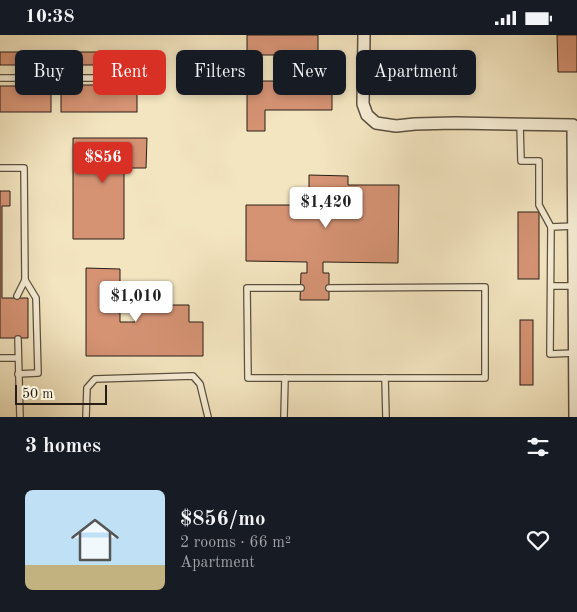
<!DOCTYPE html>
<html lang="en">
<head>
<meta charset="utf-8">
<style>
	:root { --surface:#171b24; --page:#20242c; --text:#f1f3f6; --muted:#9ea1a6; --accent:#d93025 }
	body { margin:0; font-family:"Old Standard TT",serif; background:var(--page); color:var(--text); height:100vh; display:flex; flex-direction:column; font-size:19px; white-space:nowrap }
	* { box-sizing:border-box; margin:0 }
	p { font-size:16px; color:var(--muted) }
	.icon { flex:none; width:28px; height:28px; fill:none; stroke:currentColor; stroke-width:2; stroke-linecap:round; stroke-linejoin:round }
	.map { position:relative; height:382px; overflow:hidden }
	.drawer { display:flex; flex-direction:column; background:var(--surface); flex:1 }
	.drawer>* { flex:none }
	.top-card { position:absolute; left:15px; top:15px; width:548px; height:45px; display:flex; gap:10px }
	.scale { position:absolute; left:15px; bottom:12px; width:92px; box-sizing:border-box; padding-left:5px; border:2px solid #281e16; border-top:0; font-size:14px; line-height:18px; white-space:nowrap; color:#281e16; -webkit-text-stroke:4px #f7eed6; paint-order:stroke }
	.price { position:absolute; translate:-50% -42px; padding:0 11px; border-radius:5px; background:#fff; color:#222; font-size:16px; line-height:32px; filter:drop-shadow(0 1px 2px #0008) }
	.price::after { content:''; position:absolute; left:50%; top:30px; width:15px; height:11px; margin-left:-8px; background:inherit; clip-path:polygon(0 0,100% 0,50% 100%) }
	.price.current { background:var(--accent); color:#fff }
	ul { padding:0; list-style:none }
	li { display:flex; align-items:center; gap:15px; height:125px; padding:0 25px }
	li span { display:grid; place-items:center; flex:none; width:140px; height:100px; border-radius:8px; color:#555 }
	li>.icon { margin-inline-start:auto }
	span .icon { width:60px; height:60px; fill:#fffc; stroke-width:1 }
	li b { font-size:21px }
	h2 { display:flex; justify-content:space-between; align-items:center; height:60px; padding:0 25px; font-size:21px }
	.tag { padding:0 18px; border-radius:8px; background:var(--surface); box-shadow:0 2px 8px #0003; font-size:18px; line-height:45px }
	.tag.current { background:var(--accent); color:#fff }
	.status { display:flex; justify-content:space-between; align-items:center; height:35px; padding:0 25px; background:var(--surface); direction:ltr }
	.status svg { height:14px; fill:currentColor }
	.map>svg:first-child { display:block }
	.building { fill:#d59374; stroke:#281e16 }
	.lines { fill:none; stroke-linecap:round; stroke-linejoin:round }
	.lane-casing { stroke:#5b5040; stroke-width:8 }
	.street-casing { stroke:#5b5040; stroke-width:14 }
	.lane { stroke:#f7eed6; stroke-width:5.5 }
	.street { stroke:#f7eed6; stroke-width:11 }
</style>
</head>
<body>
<div class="status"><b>10:38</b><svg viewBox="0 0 49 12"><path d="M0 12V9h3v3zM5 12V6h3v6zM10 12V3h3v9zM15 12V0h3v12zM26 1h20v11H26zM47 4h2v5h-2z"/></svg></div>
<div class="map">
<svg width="577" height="382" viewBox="0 0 577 382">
	<rect width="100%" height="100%" fill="#f3e5c0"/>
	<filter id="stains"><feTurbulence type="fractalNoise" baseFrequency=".004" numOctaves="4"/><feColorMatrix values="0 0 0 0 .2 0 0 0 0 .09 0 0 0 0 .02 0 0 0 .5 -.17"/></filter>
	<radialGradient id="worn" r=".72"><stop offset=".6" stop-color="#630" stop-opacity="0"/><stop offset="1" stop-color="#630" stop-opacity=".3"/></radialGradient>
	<!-- building -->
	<g class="building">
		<rect x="247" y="0" width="71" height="20"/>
		<polygon points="557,0 577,0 577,37 558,37"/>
		<rect x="0" y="17" width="137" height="13"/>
		<polygon points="247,46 332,46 332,75 265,75 265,96 247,96"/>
		<rect x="61" y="50" width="76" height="27"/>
		<rect x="0" y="51" width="51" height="26"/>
		<polygon points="73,103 147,103 146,133 124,133 124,204 73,204"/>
		<polygon points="309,140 348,141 348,150 399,150 398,228 323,227 323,238 329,238 329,265 300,265 301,238 307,238 307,227 246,226 246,170 294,170 294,153 309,153"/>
		<polygon points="0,156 10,156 10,171 2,171 2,263 28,263 28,303 0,303"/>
		<rect x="518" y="177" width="21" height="67"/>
		<polygon points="86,233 120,234 120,287 135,287 135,262 156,262 156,270 189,270 189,287 203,287 203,321 86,321"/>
		<rect x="520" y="285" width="13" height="65"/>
	</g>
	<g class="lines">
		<!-- lane casing -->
		<g class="lane-casing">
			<g id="lane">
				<polyline points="0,43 138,43"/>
				<polyline points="520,89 521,126 539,126 539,170 551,192"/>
				<polyline points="0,133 24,133 25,245 17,261"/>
				<polyline points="574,191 551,192 550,319 575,318"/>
				<polyline points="551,251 575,251"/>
				<polyline points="18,304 20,382"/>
				<polyline points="0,323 18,323"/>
				<polyline points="18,339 38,338 36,263 25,245"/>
				<polyline points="285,343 248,343 247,253 301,253"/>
				<polyline points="385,343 386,382"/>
				<polyline points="86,382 87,353 95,344 193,341 200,349 208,382"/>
				<polyline points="284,382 285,343 485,343 485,252 329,253"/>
			</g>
		</g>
		<!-- street casing -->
		<g class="street-casing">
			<polyline id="street" points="364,0 363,69 367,80 376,88 396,91 415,89 455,88 573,90 575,382"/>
		</g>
		<!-- lane -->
		<use href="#lane" class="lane"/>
		<!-- street -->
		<use href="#street" class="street"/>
	</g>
	<rect width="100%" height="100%" filter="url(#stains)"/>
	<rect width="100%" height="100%" fill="url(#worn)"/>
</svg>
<div class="scale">50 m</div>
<b class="price current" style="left:103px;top:149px">$856</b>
<b class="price" style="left:326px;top:194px">$1,420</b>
<b class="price" style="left:136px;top:288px">$1,010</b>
<div class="top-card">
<a class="tag">Buy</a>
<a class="tag current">Rent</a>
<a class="tag">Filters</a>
<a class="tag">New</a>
<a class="tag">Apartment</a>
</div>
</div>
<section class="drawer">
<h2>3 homes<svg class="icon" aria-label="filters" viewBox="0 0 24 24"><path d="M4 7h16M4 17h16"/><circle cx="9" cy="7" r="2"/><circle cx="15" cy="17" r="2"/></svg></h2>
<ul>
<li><span style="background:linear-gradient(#bfe0f5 75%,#c2b280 0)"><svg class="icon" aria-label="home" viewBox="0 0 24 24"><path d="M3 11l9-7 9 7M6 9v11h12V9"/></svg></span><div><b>$856/mo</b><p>2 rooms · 66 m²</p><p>Apartment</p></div><svg class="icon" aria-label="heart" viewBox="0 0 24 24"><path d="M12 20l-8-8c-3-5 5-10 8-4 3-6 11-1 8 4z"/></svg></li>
</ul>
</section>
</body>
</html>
